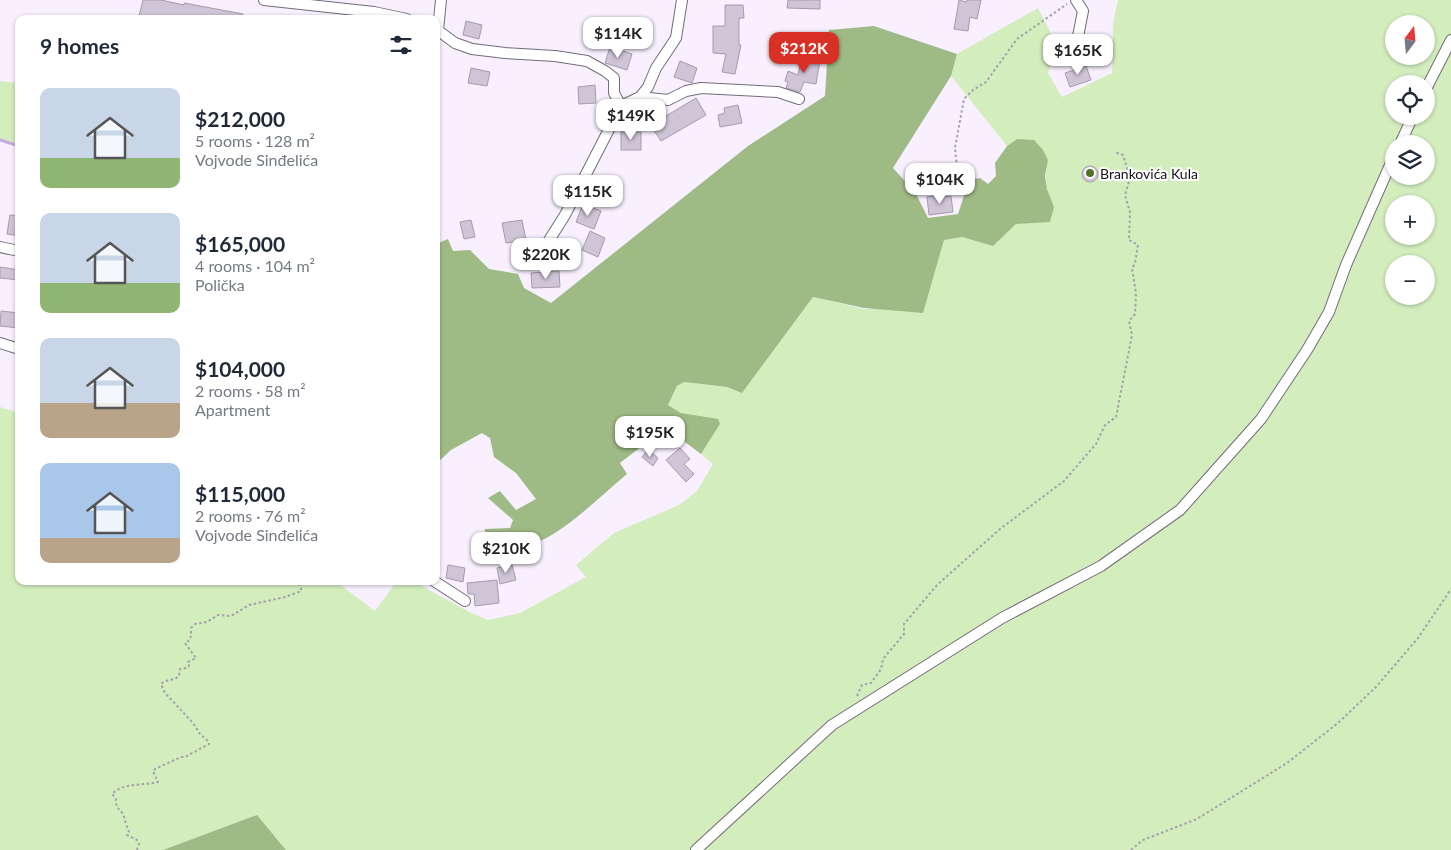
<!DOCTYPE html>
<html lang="en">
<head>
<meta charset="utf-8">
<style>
	:root { --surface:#fff; --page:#f2f2f3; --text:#1f2937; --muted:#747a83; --accent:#d93025 }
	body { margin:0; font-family:Lato,sans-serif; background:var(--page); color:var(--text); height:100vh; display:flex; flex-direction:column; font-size:19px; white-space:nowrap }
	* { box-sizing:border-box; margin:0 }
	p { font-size:16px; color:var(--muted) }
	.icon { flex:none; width:28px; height:28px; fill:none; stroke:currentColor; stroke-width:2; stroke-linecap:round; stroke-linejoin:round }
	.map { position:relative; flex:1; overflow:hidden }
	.details { position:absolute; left:15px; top:15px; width:425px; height:570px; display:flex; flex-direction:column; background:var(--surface); border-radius:10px; box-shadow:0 1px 4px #0004 }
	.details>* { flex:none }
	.needle { width:32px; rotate:16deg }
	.fabs { position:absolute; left:1385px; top:15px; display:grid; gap:10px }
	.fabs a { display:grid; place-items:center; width:50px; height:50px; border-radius:50%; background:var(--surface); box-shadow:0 1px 4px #0004; font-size:25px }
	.price { position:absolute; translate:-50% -42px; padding:0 11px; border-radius:10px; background:#fff; color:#222; font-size:16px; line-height:32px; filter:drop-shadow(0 1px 2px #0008) }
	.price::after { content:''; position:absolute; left:50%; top:30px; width:15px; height:11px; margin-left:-8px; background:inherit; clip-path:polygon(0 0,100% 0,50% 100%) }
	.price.selected { background:var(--accent); color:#fff }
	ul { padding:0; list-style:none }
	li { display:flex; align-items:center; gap:15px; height:125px; padding:0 25px }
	li span { display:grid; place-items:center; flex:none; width:140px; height:100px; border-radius:10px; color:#555 }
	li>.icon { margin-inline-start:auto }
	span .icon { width:60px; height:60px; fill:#fffc; stroke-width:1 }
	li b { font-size:21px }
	h2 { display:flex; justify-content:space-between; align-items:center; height:60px; padding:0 25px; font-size:21px }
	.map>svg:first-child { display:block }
	.green { fill:#d3edbd; fill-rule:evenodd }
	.forest { fill:#9fbb85 }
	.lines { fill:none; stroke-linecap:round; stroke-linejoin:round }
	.stream { stroke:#c6aae0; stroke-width:3 }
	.building { fill:#cec5d7; stroke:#a49bac }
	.street-casing { stroke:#736b7b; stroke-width:12 }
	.path { stroke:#a6a0ac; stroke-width:2; stroke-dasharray:2.5 2.5; stroke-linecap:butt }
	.street { stroke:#fff; stroke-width:10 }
	.poi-dot { fill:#4f7128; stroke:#fff; stroke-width:2 }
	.labels { text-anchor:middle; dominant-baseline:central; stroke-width:4; stroke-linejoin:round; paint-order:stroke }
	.poi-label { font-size:14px; fill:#141117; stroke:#fff; text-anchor:start }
</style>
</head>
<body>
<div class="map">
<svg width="1451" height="850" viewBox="0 0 1451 850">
	<rect width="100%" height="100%" fill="#f8f0ff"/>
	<!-- green -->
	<g class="green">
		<path d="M1118,0H1451V37L1426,84H1394V116H1411L1398,144H1394V153L1328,312L1260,418L1179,509L1100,565L831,724L693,850H286L257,815L163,850H0V407L19,413V581H335L375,611L397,581H413L471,613L488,620L520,613L586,577L576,565L614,533L679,505L697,491L713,464L701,454L720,424L681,413L668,405L677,386L684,382L727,387L742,393L813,297L864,309H885L944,240L962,237L993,246L1016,224L1054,207C1046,188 1044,180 1048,160L1017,139L1007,146L951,76L957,54L1038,8L1058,47L1048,73L1062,97L1112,73L1113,23ZM1394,24H1426V56H1394Z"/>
		<path d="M1451,43V850H698L833,726L1056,591L1181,511L1213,476L1308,351L1394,160V176H1426V144H1401L1415,116H1426V93ZM1394,204H1426V236H1394ZM1394,264H1426V296H1394Z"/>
		<polygon points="0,81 19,83 19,146 0,140"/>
	</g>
	<!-- forest -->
	<g class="forest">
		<path d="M874,26L957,54L951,76L893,168L915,192L928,218L958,214L969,180L980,178L988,184L996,176L995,163L1007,146L1017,139L1034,140L1043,150L1048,160L1045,176L1047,189L1054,207L1050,222L1016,224L993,246L962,237L944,240L923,313L864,308L813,297L742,393L727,387L684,382L677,386L668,405L681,413L718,419L720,424L701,454L662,425L655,436L620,463L627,474C600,496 570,528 538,542C521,549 502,549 485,551V529L510,528L513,520L488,498L500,491L516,510L536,499L516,473L494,457L490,438L482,433L451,450L436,464V244L448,239L453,251L470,250L489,269L518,274L524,288L551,303L748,146L825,96L829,30Z"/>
		<polygon points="257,815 286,850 163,850"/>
	</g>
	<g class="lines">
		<!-- stream -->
		<polyline class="stream" points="0,140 19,146"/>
	</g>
	<!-- building -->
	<g class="building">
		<polygon points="143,0 161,0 184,5 184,3 243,14 242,19 149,19 139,16"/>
		<polygon points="788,0 820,0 820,9 787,8"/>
		<polygon points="959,0 966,2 967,0 981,0 977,19 970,17 968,31 954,29"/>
		<polygon points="725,5 743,5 744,18 739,18 739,45 741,45 735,74 722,72 726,54 713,53 713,26 725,26"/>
		<polygon points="466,21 482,25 479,39 463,35"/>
		<polygon points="610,47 632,54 627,70 605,63"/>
		<polygon points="802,57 820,60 816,84 804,82 800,92 786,88 788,82 785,81 788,71 798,75"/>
		<polygon points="680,61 697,68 692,83 674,77"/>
		<polygon points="1086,66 1091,80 1070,87 1065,73"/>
		<polygon points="471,68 490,72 487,86 468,83"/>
		<polygon points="595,85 596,103 579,104 578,87"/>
		<polygon points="696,98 706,115 661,141 649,123 664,113 666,116"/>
		<polygon points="738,105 742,123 720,127 718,115 725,113 724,108"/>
		<rect x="621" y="132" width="20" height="18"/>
		<circle cx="1090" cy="174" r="8"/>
		<polygon points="942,195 942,197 951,196 953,212 929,215 927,197"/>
		<polygon points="583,204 601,211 594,229 576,222"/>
		<polygon points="10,215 19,216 19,236 7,234"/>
		<polygon points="471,220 475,237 464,239 460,222"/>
		<polygon points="522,220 526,240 506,243 502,223"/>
		<polygon points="590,231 605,238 598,257 582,250"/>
		<polygon points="0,267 19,270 19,280 0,278"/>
		<polygon points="559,271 560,287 532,288 531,273"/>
		<polygon points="1,311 19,313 19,328 0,326"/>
		<polygon points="680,448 690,459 684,464 694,474 686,482 666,460"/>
		<polygon points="648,450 658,458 653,466 642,457"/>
		<polygon points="448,565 465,568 463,582 446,578"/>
		<polygon points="512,565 516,580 500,584 497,568"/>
		<polygon points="497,580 499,603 475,606 474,594 468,594 467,583"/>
	</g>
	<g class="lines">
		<!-- street casing -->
		<g class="street-casing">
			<g id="street">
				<polyline points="264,0 374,12 407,19"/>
				<polyline points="436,29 455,43 472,49 505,53 555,56 587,61 605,71 614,78 614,93 621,106"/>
				<polyline points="438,30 441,0"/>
				<polyline points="1075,52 1083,11 1076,0"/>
				<polyline points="1426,89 1451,40"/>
				<polyline points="640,97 668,100 686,91 701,88 778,92 799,99"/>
				<polyline points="1400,144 1413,116"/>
				<polyline points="0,247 19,251"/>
				<polyline points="541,253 565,215 621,106 640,97 648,87 656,68 676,38 682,0"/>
				<polyline points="0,343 19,349"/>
				<polyline points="434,581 465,601"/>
				<polyline points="696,850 832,725 1002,618 1101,566 1180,510 1261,419 1307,350 1329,312 1346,265 1394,156"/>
			</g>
		</g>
		<!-- path -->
		<g class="path">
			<polyline points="959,187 955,148 964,99 973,90 986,82 1017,39 1067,4"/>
			<polyline points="857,696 862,685 871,683 881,669 883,659 904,634 904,624 937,585 1000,529 1064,481 1096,444 1105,425 1116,417 1132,335 1129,321 1135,314 1136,293 1132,269 1135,263 1138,245 1129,240 1130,212 1125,195 1130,178 1123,155 1114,152"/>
			<path d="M137,850L139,844L137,840L127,835L129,831C126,826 125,819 123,814C118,807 116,809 116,799L112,794C124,782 142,786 158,782L153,771L155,769L181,757H185L209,744V742L200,734L193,723L165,693L161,684C166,679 174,681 179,676L180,669L186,668L189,666L188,662L196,658L185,643C192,640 191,635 191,628L195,624L207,622L218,615L231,616L249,605L285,597L301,591V588L297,581"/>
			<polyline points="1131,850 1143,840 1197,819 1287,763 1338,723 1376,687 1418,638 1451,589"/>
		</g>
		<!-- street -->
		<use href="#street" class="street"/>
	</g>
	<!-- markers -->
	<circle class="poi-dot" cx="1090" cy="173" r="5"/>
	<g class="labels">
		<!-- poi labels -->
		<g class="poi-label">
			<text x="1100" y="173">Brankovića Kula</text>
		</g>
	</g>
</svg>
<div class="fabs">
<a><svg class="needle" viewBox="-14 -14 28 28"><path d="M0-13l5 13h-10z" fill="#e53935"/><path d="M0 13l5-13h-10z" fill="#747a83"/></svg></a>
<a><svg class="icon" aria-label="locate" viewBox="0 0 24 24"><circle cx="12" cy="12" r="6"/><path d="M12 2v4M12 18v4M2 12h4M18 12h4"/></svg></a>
<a><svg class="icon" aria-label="layers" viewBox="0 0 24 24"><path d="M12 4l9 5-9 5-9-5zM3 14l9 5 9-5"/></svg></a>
<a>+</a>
<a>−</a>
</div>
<b class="price" style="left:618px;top:59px">$114K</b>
<b class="price selected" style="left:804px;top:74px">$212K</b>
<b class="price" style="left:1078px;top:76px">$165K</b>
<b class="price" style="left:631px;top:141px">$149K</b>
<b class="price" style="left:940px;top:205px">$104K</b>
<b class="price" style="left:588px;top:217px">$115K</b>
<b class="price" style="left:546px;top:280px">$220K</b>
<b class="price" style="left:650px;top:458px">$195K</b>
<b class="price" style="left:506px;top:574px">$210K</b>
<section class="details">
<h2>9 homes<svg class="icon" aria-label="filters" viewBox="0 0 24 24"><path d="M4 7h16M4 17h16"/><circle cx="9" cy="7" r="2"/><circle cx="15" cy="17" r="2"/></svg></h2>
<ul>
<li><span style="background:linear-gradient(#c9d6e8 70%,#8fb573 0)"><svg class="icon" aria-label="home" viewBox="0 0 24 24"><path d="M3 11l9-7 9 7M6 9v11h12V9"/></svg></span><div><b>$212,000</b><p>5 rooms · 128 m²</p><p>Vojvode Sinđelića</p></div></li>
<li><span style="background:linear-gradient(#c9d6e8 70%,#8fb573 0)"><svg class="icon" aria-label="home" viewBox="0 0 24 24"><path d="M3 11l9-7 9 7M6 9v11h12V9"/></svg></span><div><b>$165,000</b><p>4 rooms · 104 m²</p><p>Polička</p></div></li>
<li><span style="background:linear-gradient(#c9d6e8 65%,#b9a48a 0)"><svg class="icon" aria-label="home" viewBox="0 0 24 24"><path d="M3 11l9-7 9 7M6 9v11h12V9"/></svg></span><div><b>$104,000</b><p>2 rooms · 58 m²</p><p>Apartment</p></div></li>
<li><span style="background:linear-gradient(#a9c7e8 75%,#b9a48a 0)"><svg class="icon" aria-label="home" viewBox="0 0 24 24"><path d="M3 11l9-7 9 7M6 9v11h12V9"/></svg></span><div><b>$115,000</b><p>2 rooms · 76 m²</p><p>Vojvode Sinđelića</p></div></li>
</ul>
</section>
</div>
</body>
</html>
